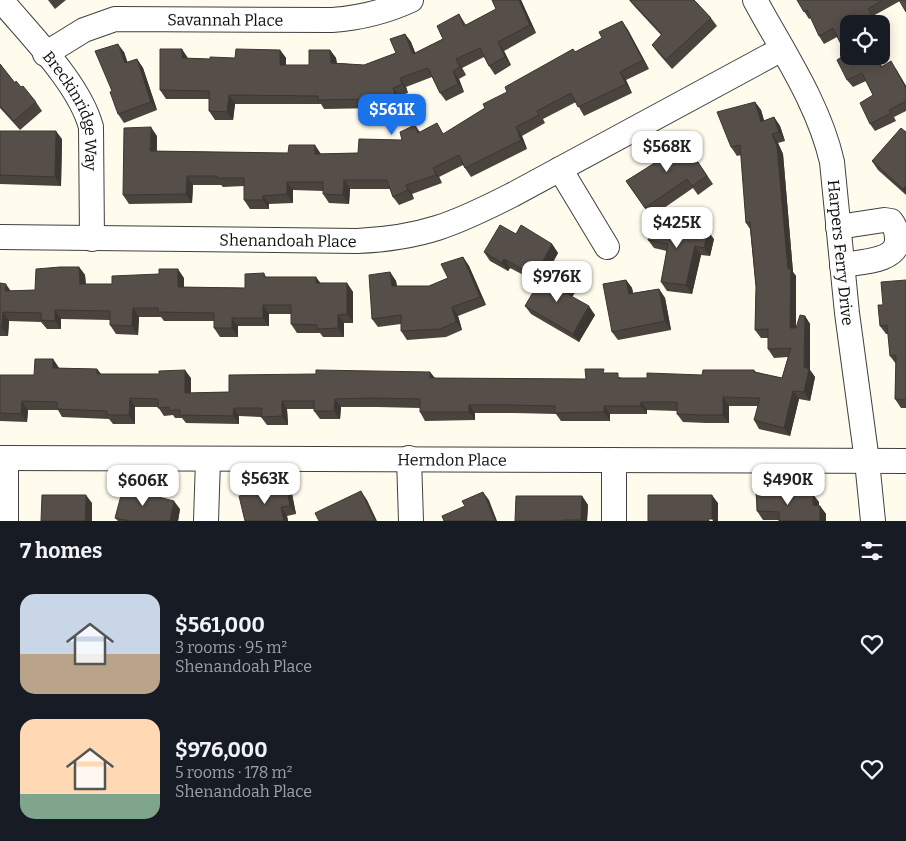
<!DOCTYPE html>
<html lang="en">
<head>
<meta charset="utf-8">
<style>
	:root { --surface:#171b24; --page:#242831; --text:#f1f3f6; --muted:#9ea1a6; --accent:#1a73e8 }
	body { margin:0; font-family:Bitter,serif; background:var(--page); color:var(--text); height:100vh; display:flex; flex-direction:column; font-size:19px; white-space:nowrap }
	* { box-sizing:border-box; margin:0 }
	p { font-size:16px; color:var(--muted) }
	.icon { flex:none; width:28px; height:28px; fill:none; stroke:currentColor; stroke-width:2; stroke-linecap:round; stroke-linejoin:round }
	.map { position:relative; height:521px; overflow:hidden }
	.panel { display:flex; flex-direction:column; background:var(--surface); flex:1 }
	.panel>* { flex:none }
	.fabs { position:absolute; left:840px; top:15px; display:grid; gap:10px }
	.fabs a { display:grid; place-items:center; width:50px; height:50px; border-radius:10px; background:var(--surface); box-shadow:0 2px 12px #0003; font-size:25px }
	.price { position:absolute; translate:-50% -42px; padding:0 11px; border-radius:10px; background:#fff; color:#222; font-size:16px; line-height:32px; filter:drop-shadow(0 1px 2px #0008) }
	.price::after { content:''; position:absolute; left:50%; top:30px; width:15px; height:11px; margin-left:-8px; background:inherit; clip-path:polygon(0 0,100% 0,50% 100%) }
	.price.active { background:var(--accent); color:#fff }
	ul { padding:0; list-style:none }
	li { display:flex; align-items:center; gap:15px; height:125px; padding:0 20px }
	li span { display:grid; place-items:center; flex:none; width:140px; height:100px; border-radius:15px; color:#555 }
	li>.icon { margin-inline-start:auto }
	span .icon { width:60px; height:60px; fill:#fffc; stroke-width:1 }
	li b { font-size:21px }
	h2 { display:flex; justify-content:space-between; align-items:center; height:60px; padding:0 20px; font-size:21px }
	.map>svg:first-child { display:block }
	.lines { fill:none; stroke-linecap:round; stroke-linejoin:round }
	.minor-casing { stroke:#404040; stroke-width:26 }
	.minor { stroke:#fff; stroke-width:24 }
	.wall { fill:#4a433e }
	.shaded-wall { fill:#3c3732 }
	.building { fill:#564e48; stroke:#3c3732 }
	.labels { text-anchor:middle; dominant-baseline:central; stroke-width:5; stroke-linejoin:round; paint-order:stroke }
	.street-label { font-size:16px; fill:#0d0d0d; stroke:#fff }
</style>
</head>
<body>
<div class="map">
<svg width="906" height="521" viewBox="0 0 906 521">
	<rect width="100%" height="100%" fill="#fffbed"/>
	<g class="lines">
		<!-- minor casing -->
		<g class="minor-casing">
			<g id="minor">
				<path id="s1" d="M1,0C30,35 79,83 91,127L92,239"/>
				<path id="s2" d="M755,0C783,52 819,104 832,162L847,313L867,461L873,521"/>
				<path id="s3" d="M45,54L84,30L115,19L332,20C360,18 385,12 411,0"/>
				<polyline points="560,169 607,247"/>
				<path d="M838,227L884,220L891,221C895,226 897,232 897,239C899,262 858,262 842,265"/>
				<path id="s4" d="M0,237L357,241C423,238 455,224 512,195L782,49"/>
				<path id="s5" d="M0,458L906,461"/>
				<polyline points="409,458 411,521"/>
				<polyline points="6,521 6,458"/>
				<polyline points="206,521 208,460"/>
				<polyline points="614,521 614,460"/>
			</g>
		</g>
		<!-- minor -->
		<use href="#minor" class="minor"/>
	</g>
	<!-- wall -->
	<g class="wall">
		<polygon points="48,0 66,0 55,9"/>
		<polygon points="492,0 521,0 536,33 504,51 511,65 495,75 489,66 484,57 462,68 466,75 459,79 464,92 446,101 440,93 432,77 406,87 408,93 399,96 403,110 386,117 380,108 324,109 321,104 235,104 233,120 215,120 209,111 209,99 166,99 160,90 188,58 210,59 235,58 280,50 286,58 286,65 309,65 330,50 336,58 337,63 364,65 396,53 405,34 411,42 415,53 443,39 459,14 466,25 496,9"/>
		<polygon points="629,0 696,2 711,18 717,26 672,69 658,53 652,45 661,35 635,7"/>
		<polygon points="797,0 906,0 900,1 873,16 849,24 882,66 896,69 906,86 906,111 894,117 896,121 875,131 870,124 873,95 866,81 853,87 847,80 846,54 837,37 824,44 819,36 811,18 809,19"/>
		<polygon points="622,21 628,30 649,69 626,80 632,93 584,116 576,102 543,119 545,123 522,136 527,149 471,177 463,165 439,177 442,183 412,194 414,199 399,205 393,197 390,189 350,189 349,204 329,203 323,194 323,191 293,190 293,203 269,204 269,209 250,209 244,200 244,186 223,187 221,185 193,185 192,203 129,204 123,195 157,136 157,151 321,154 358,153 402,140 415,125 420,132 444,134 485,108 573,49 575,52 602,38"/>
		<polygon points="881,30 887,38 881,41"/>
		<polygon points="124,52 127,62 137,59 143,68 157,110 124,123 118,114 112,91"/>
		<polygon points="0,64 15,83 36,102 42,111 20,130 0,108"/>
		<polygon points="755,102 761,110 764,121 774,117 780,126 785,141 778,143 783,154 793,272 796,276 796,328 805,316 810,324 810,370 815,377 810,401 799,399 790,436 759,429 754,420 758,406 729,406 729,423 706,423 683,422 677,414 677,411 647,410 647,414 610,414 610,421 561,421 556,414 514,413 475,413 475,420 425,421 420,412 420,408 378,407 341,407 340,419 320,419 314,411 314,409 287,409 288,425 267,425 261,417 239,416 239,424 186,423 182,418 175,418 173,415 164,416 158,407 135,407 135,424 113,424 109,419 62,417 58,410 28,410 27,422 0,421 0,375 34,375 53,359 59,368 97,369 101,374 191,378 191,393 229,392 316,374 430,372 435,378 586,379 607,373 622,378 647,378 702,375 754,370 756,372 782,378 788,357 774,358 768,349 768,338 761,338 755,330 756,287 750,229 746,223 741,155 737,156 731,147"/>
		<polygon points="0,131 62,139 61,186 0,184"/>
		<polygon points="906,132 906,195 878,170 872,161"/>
		<polygon points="680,135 713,184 698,195 693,188 651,217 626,181 661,159"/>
		<polygon points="516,234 552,244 558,253 548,271 570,283 576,291 572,297 595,315 579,342 531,314 525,306 539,283 510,268 508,271 490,261 484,252"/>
		<polygon points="714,239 710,256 701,255 692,294 667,291 661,282 667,251 654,248 648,240"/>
		<polygon points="463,257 469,266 486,305 458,316 462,330 446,337 407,340 401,331 401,324 378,327 372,319 390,272 396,281 397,286 429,286 448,278"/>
		<polygon points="79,267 85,275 86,284 112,284 184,278 184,287 245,288 264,273 266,277 321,283 347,283 353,292 353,323 344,323 344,337 323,337 320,333 297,333 291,324 291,314 269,314 269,326 238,326 238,337 220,337 214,328 214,321 164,321 161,317 139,317 138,335 116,334 110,325 110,320 61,319 61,329 47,329 41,322 9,321 8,336 0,336 0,283 10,291 35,290"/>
		<polygon points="626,280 632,288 633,293 659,289 665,298 671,330 618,340 612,332"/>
		<polygon points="906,280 906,408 901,408 895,399 896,364 890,356 888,334 886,334 880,326 883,305"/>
		<polygon points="292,494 296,514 287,516 288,521 245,521"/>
		<polygon points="784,494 819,502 819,506 820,506 826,514 779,520 763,520 757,511"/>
		<polygon points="582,496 588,505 587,521 515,521"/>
		<polygon points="180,509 178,521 118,521 115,518"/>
	</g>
	<!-- shaded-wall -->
	<g class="shaded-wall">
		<polygon points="519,0 521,0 536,33 530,25"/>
		<polygon points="622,21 628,30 649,69 643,60"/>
		<polygon points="405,34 411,42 419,62 413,54"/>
		<polygon points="498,42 504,51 511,65 505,57"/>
		<polygon points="118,44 124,52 131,72 125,63"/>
		<polygon points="182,49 188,58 188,67 182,58"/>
		<polygon points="280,50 286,58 286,73 280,65"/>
		<polygon points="330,50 336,58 337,71 331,63"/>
		<polygon points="137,59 143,68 157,110 151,102"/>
		<polygon points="456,59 462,68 466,75 460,67"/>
		<polygon points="891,61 896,69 906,86 906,88"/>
		<polygon points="453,71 459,79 464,92 458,84"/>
		<polygon points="620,72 626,80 632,93 626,84"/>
		<polygon points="400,78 406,87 408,93 402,84"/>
		<polygon points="393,88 399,96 403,110 397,101"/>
		<polygon points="229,95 235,104 233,120 227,112"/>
		<polygon points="755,102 761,110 767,130 761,122"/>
		<polygon points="774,117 780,126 785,141 779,132"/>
		<polygon points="151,127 157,136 156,160 150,151"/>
		<polygon points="516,127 522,136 527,149 521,140"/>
		<polygon points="56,131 62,139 61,186 55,177"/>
		<polygon points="772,134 778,143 783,154 793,272 796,276 796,336 790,328 788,269"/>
		<polygon points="315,145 321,154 315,154"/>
		<polygon points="433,168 439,177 442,183 436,175"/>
		<polygon points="187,176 193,185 192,203 186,194"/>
		<polygon points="344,180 350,189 349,204 343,195"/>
		<polygon points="287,182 293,190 293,203 287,194"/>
		<polygon points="406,185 412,194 414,199 408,190"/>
		<polygon points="906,186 906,194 903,189"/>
		<polygon points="263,196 269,204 269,209 263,200"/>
		<polygon points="708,231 714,239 710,256 704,248"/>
		<polygon points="552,244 558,253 541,284 535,276"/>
		<polygon points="695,246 701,255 692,294 686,285"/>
		<polygon points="463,257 469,266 486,305 480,297"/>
		<polygon points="504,259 510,268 508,271 502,263"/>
		<polygon points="79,267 85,275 86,293 80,284"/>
		<polygon points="178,269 184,278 184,295 178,287"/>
		<polygon points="390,272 396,281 398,295 392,286"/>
		<polygon points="316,277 322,285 316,283"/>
		<polygon points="626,280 632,288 635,303 629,294"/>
		<polygon points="347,283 353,292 353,323 347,314"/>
		<polygon points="570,283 576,291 570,300 564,292"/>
		<polygon points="6,284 12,293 5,291"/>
		<polygon points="659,289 665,298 671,330 665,321"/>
		<polygon points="263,305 269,314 269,326 263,318"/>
		<polygon points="589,306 595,315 579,342 573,334"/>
		<polygon points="452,307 458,316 462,330 456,322"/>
		<polygon points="133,308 139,317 138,335 132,326"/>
		<polygon points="55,310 61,319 61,329 55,321"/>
		<polygon points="3,312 9,321 8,336 2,328"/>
		<polygon points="338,315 344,323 344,337 338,328"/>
		<polygon points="805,316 810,324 810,370 815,377 810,401 804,392"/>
		<polygon points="232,318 238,326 238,337 232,328"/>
		<polygon points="53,359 59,368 59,377 53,368"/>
		<polygon points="97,369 103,377 97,374"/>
		<polygon points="185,370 191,378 191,402 185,393"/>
		<polygon points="430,372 436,380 430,378"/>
		<polygon points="793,391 799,399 790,436 784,428"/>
		<polygon points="723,397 729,406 729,423 723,415"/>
		<polygon points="130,398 135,407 135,424 129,415"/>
		<polygon points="335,399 341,407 340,419 334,411"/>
		<polygon points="22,401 28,410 27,422 21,414"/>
		<polygon points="282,401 287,409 288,425 282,416"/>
		<polygon points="641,402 647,410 647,414 641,406"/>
		<polygon points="469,405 475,413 475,420 469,412"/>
		<polygon points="604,406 610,414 610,421 604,412"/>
		<polygon points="234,408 239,416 239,424 233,416"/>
		<polygon points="286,485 292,494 296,514 290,506"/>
		<polygon points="361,491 367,500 377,521 375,521"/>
		<polygon points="483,492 489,500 497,521 495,521"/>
		<polygon points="813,494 819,502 819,514 813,505"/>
		<polygon points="86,495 92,503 92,521 85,521"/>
		<polygon points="712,495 718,503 718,521 713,521 712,519"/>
		<polygon points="582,496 588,505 587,521 582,521 581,520"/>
		<polygon points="174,501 180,509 178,521 170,521"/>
		<polygon points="820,506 826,514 826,521 820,521"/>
		<polygon points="281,507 287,516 288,521 284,521"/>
	</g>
	<!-- building -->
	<g class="building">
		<polygon points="492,0 519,0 530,25 498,42 505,57 489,66 480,48 456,59 460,67 453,71 458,84 440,93 428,68 400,78 402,84 393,88 397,101 380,109 377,99 318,100 318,96 229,95 227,112 209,111 209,91 160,90 160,49 182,49 182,58 210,59 210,57 235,58 236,49 280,50 280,65 309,65 309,50 330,50 331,63 364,65 396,53 390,39 405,34 413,54 443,39 437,26 459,14 464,26 496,9"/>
		<polygon points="630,0 694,0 711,18 666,60 652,45 662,34"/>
		<polygon points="797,0 883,0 868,9 877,24 849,24 849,56 875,56 881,67 891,61 906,88 906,101 889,110 891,113 870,124 860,103 873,95 862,73 847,80 837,60 846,54 833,28 819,36 807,10 804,12"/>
		<polygon points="899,0 906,0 906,12"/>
		<polygon points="622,21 643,60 620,72 626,84 578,107 571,93 537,111 539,115 516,127 521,140 465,168 459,155 433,168 436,175 406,185 408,190 393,197 387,180 344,180 343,195 323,194 323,182 287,182 287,194 263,196 263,200 244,200 244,178 217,178 217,176 187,176 186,194 123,195 124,128 151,127 150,151 288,153 289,145 315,145 315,154 358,153 359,139 402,140 400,132 415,125 418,133 437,123 443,134 485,108 483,104 507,92 505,87 573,49 575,52 602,38 599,32"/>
		<polygon points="118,44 125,63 137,59 151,102 118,114 110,92 112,91 95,51"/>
		<polygon points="0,64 15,83 16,81 21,87 23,86 36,102 14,121 0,106"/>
		<polygon points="755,102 761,122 774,117 779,132 772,134 777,146 788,269 791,268 790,328 796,328 800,315 805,316 804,367 809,369 804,392 793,391 784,428 754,420 760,398 723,397 723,415 701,415 677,414 677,402 641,402 641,406 604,406 604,412 555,413 555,406 509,405 469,405 469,412 420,412 420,399 372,398 335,399 334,411 314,411 314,401 282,401 282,416 261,417 262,408 234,408 233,416 180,415 180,410 169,410 169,407 158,408 158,399 130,398 129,415 107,415 107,411 57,409 57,402 22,401 21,414 0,413 0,375 34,375 35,359 53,359 53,368 97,369 97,374 159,374 159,371 185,370 185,393 229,392 229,375 316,374 316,370 430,372 430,378 586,379 585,369 604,369 603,373 618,373 618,378 647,378 647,373 702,375 703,370 754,370 754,372 782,378 791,348 768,349 768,329 755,330 756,287 750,222 746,223 740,145 731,147 717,112"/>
		<polygon points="901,128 906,132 906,186 903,189 872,161"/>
		<polygon points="0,131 56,131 55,177 0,175"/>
		<polygon points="680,135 707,176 692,186 687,179 645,208 626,181 661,159 656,152"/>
		<polygon points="653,219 708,231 704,248 695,246 686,285 661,282 668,244 648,240"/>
		<polygon points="500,225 516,234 521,225 552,244 535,276 504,259 502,263 484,252"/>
		<polygon points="463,257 480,297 452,307 456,322 440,329 401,331 401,315 372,319 369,275 390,272 392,286 429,286 448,278 441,264"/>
		<polygon points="60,267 79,267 80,284 112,284 112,276 159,274 159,269 178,269 178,287 245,288 245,274 264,273 264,277 316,277 316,283 347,283 347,314 338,315 338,328 317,329 317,325 291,324 291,305 263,305 263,318 232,318 232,328 214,328 214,313 158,312 158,308 133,308 132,326 110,325 110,311 55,310 55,321 41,320 41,313 3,312 2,328 0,327 0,283 6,284 5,291 35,290 36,269"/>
		<polygon points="546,270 570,283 564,292 589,306 573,334 525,306"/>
		<polygon points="626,280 629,294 659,289 665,321 612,332 603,284"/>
		<polygon points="906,280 906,400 895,399 896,355 890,356 887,325 880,326 878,305 883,305 881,282"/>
		<polygon points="286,485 290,506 281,507 284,521 245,521 239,496"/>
		<polygon points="123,488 174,501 170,521 130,521 115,518"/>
		<polygon points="756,489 783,491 782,494 813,494 813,505 820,506 820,521 779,521 779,512 757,511"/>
		<polygon points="361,491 375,521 319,521 315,513"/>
		<polygon points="483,492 495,521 444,521 442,516 465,506 462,501"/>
		<polygon points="42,495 86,495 85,521 41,521"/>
		<polygon points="648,495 712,495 712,519 708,519 709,521 648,521"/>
		<polygon points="516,496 582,496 581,520 562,520 562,521 515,521"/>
	</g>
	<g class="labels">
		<!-- street labels -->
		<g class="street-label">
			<text stroke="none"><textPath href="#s3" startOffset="189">Savannah Place</textPath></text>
			<text stroke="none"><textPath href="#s1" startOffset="135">Breckinridge Way</textPath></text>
			<text stroke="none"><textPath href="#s4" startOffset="288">Shenandoah Place</textPath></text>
			<text stroke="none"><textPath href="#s2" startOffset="271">Harpers Ferry Drive</textPath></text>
			<text stroke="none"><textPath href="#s5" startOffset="452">Herndon Place</textPath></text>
		</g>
	</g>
</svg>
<div class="fabs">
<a><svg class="icon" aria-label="locate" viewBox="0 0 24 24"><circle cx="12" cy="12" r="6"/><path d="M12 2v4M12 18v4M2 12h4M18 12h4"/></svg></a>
</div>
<b class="price active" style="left:392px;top:136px">$561K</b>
<b class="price" style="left:667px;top:173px">$568K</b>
<b class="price" style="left:677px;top:249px">$425K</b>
<b class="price" style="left:557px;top:303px">$976K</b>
<b class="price" style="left:265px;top:505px">$563K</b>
<b class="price" style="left:788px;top:506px">$490K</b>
<b class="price" style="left:143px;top:507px">$606K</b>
</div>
<section class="panel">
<h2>7 homes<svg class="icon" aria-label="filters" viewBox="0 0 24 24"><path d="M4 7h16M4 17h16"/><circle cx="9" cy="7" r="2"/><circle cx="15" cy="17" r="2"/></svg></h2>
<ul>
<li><span style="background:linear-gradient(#c9d6e8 60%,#b9a48a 0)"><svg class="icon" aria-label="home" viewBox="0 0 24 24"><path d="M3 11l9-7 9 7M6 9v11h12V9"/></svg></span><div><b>$561,000</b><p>3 rooms · 95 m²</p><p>Shenandoah Place</p></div><svg class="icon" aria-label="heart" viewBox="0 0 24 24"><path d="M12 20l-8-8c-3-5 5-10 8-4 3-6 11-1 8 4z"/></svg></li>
<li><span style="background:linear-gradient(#ffd9b3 75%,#7fa58c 0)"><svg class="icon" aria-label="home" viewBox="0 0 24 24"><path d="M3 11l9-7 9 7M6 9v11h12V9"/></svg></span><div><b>$976,000</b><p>5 rooms · 178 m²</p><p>Shenandoah Place</p></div><svg class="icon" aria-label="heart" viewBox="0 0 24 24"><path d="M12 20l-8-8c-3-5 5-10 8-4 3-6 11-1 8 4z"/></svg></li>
</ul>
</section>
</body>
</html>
